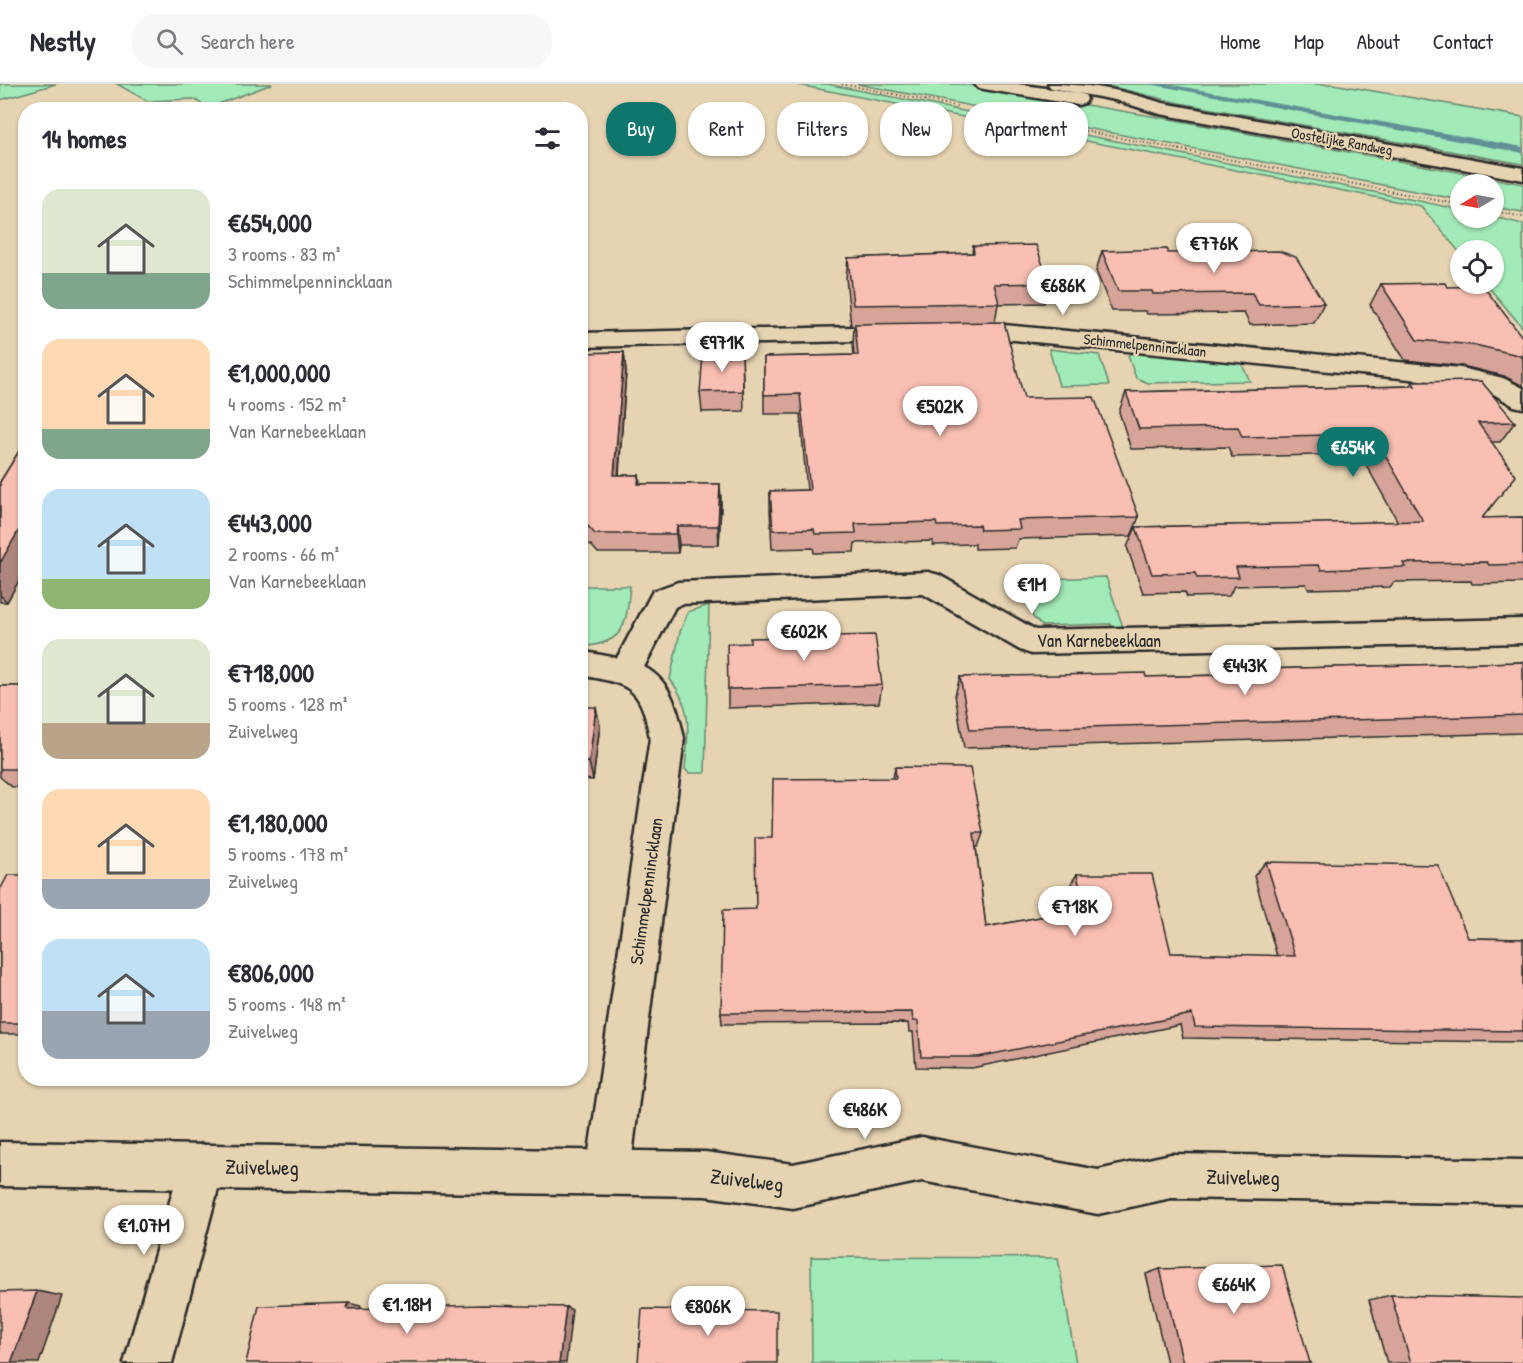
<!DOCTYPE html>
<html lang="en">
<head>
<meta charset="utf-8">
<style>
	:root { --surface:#fff; --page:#f7f7f7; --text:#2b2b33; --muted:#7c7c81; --line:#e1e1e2; --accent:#0f766e }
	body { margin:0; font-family:"Patrick Hand",sans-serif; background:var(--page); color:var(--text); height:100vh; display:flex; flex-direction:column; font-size:22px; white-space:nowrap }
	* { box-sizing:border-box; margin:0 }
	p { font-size:20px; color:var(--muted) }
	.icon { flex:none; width:33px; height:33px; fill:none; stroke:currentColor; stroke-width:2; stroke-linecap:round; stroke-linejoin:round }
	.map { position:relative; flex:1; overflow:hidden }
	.details { position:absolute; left:18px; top:18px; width:570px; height:984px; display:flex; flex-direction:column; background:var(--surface); border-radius:24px; box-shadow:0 2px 4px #0004 }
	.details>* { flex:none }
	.guide { position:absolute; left:606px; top:18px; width:570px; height:54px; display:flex; gap:12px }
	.needle { width:39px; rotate:260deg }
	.buttons { position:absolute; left:1450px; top:90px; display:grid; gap:12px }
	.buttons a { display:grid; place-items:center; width:54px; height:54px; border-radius:50%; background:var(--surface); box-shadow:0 2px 4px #0004; font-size:30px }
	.price { position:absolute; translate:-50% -51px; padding:0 14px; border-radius:21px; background:#fff; color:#222; font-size:20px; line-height:39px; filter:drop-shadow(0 2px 3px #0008) }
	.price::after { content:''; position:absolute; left:50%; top:36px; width:18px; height:14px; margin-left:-9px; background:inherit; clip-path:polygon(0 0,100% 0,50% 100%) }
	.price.on { background:var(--accent); color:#fff }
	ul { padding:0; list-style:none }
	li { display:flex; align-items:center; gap:18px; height:150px; padding:0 24px }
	li span { display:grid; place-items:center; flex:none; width:168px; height:120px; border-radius:18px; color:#555 }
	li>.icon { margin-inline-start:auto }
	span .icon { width:72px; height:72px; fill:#fffc; stroke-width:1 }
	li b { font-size:26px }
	h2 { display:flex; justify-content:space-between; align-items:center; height:72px; padding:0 24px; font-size:26px }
	.tag { padding:0 21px; border-radius:24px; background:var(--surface); box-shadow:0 2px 4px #0004; font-size:21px; line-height:54px }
	.tag.on { background:var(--accent); color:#fff }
	header { display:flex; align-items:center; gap:36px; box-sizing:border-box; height:84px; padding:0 30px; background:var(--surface); border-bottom:2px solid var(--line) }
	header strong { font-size:28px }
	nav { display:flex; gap:33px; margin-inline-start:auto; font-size:21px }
	.search { width:420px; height:54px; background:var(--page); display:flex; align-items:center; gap:15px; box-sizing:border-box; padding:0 21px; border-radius:24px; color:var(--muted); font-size:22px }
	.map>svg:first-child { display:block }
	.green { fill:#a2eab7; stroke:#668a71; stroke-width:1.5 }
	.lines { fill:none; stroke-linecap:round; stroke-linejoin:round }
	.stream { fill:#609095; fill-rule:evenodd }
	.street-casing { stroke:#2b2b2b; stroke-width:5 }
	.secondary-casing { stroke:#2b2b2b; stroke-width:5 }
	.primary-casing { stroke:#2b2b2b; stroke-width:5 }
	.path { stroke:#2b2b2b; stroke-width:2; stroke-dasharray:1 3; stroke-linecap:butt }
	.street { fill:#e6d3b1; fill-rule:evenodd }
	.secondary { fill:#e6d3b1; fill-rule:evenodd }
	.primary { fill:#e6d3b1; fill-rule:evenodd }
	.wall { fill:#d6a499; stroke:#2b2b2b; stroke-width:1.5 }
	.shaded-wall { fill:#ae867d; stroke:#2b2b2b; stroke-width:1.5 }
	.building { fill:#f9bfb2; stroke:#2b2b2b; stroke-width:1.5 }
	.labels { text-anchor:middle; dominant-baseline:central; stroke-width:4.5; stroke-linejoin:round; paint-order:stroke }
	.far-street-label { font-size:15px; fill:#2b2b2b; stroke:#e6d3b1 }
	.street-label { font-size:18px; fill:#2b2b2b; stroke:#e6d3b1 }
	.near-street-label { font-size:21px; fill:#2b2b2b; stroke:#e6d3b1 }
</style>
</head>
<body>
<header>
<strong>Nestly</strong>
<div class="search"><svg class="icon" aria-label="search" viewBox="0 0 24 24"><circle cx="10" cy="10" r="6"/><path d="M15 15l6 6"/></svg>Search here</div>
<nav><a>Home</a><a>Map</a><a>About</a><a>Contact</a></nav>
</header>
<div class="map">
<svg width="1523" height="1279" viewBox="0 0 1523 1279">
	<rect width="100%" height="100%" fill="#e6d3b1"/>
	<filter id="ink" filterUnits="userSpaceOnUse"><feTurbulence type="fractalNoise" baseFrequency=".0167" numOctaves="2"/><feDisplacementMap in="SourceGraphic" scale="12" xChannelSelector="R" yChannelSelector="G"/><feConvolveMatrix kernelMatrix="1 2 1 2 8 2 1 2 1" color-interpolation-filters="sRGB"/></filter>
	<g filter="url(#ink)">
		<!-- green -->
		<g class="green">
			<polygon points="0,0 56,0 0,16"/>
			<polygon points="117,0 272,0 208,24 194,15 147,17"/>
			<polygon points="793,0 827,0 1419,117 1461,126 1461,134 1494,133 1523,140 1523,244 1486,200 1494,200 1494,166 1461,166 1461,170 1421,122"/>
			<polygon points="857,0 962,0 1175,36 1523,100 1523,128 1494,123 1494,100 1461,100 1461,116"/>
			<polygon points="1101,0 1333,0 1523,33 1523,80 1179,19"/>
			<polygon points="1049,265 1099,271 1109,301 1059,302"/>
			<polygon points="1133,268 1241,279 1250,297 1148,299 1136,294 1128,272"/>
			<polygon points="1035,491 1042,491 1043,495 1106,493 1123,543 1112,544 1111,540 1042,542 1033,533 1023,495"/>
			<path d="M581,502H630C626,542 626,559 581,563Z"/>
			<path d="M709,521L705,689H689L685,685C688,649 694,626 670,595L680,548L688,528Z"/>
			<polygon points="811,1173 1058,1174 1076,1279 812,1279"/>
		</g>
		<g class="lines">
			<!-- stream -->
			<polygon class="stream" points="1149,0 1167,0 1523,63 1523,69"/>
			<!-- street casing -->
			<g class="street-casing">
				<g id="street">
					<polygon points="963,241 1004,241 1461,284 1503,294 1523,304 1523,324 1514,322 1485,305 1461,300 1004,255 955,253 951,248 955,243"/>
					<polygon points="899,242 907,244 911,249 907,254 899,256 580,263 580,249"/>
					<path d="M928,488L939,491L1036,546L1523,535V559L1031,570L1020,566L923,510L681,520L675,523L644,583C671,597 678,626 684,654L630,1088L623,1103L608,1110L593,1103L586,1088L650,654C641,602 630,600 580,591V567L617,574L653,507L678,498Z"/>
					<polygon points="202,1060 217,1067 224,1082 172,1279 124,1279 180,1082 187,1067"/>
				</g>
			</g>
			<!-- secondary casing -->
			<g class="secondary-casing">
				<polygon id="secondary" points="922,1053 1098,1086 1171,1070 1523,1076 1523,1120 1171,1114 1098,1130 922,1097 793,1124 705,1112 0,1102 0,1058 705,1068 793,1080"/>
			</g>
			<!-- primary casing -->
			<g class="primary-casing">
				<g id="primary">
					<polygon points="975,0 1018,0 1078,9 1085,11 1087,15 1085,19 1078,21 984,5 978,4"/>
					<path d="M1048,0C1092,0 1121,6 1163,19L1523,84V96L1160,30L1115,16L1051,4Z"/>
				</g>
			</g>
			<!-- path -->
			<g class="path">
				<polyline points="842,0 960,23"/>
				<polyline points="1085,47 1461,121"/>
				<polyline points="1494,127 1523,133"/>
			</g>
			<!-- street -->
			<use href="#street" class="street"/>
			<!-- secondary -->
			<use href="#secondary" class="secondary"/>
			<!-- primary -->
			<use href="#primary" class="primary"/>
		</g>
		<!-- wall -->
		<g class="wall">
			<polygon points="973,162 1049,199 1044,219 998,220 995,238 1024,314 1139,433 1131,452 1018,455 1015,464 975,465 975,460 933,461 933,457 855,459 854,468 814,469 813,464 772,465 770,426 770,407 807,406 800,330 764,330 764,273 854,271 853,260 854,242 851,242 846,194 848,174 972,169"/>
			<polygon points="1102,167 1168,169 1324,219 1314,239 1250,241 1244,229 1147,230 1145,227 1112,227 1096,187"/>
			<polygon points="1381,200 1447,203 1523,254 1523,302 1504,292 1462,282 1405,276 1370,221"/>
			<polygon points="624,268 626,288 619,391 639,391 640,400 720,400 721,420 719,461 679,461 678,469 598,469 591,461 580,461 580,269"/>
			<polygon points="742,269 744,327 702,328 700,308"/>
			<polygon points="1412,298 1515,338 1500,358 1492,358 1482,434 1523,433 1523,499 1472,500 1471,497 1394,498 1390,503 1308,505 1306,500 1234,502 1229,512 1187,513 1185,508 1143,509 1127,463 1136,443 1398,438 1360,370 1232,373 1228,363 1131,365 1119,328 1126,308 1410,302"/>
			<polygon points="26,356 26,484 7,518 0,518 0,398"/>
			<polygon points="750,559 882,601 879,619 728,624 728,605"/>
			<polygon points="1523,578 1523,649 964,664 955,611 960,593 1146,593 1218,591 1221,586"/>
			<polygon points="0,602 26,602 26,702 12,703 0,693"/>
			<polygon points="580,623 600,641 593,696 580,695"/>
			<polygon points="895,683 983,749 978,763 976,763 986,843 1073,827 1069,803 1077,790 1171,869 1277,872 1254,792 1266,778 1468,854 1523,855 1523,958 1183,954 1180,941 972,984 916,983 913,948 909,948 908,939 722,940 721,929 756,825 772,754 893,694"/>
			<polygon points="26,775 26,950 0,950 0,806 21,791"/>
			<polygon points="1160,1185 1310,1279 1167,1279 1146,1190"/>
			<polygon points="1391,1211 1523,1279 1387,1279 1369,1216"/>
		</g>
		<!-- shaded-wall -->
		<g class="shaded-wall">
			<polygon points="624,268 626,288 617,410 614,391"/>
			<polygon points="720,400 721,420 719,461 718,442"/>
			<polygon points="23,439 26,443 26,484 7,518 0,511 0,479"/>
			<polygon points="677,442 679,461 678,469 676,450"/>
			<polygon points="596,623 600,641 593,696 589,678"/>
			<polygon points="37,1207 62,1212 39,1279 11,1279"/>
			<polygon points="348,1219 361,1222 360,1228 347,1225"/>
			<polygon points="566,1223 572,1226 566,1279 559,1279"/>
		</g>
		<!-- building -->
		<g class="building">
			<polygon points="1036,161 1049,199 994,200 999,219 853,221 848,174 974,169 973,162"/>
			<polygon points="1167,165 1168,169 1279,167 1296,173 1324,219 1259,221 1252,209 1153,210 1152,207 1118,207 1102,167"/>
			<polygon points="1445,199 1447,203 1483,202 1523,254 1523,274 1518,271 1475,261 1417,256 1381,200"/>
			<polygon points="1004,238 1024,314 1094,313 1139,433 1018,436 1020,445 980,446 979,441 937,442 936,438 855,440 856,449 815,450 814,445 773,446 770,407 810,406 800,310 764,311 764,273 858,271 855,240"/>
			<polygon points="624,268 614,391 639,391 638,400 720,400 718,442 677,442 676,450 595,450 587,441 580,441 580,269"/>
			<polygon points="742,269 743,307 700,308 703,270"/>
			<polygon points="1481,297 1515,338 1478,339 1516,392 1482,434 1523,433 1523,480 1489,481 1487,478 1403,479 1405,483 1321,486 1319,481 1236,483 1239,493 1197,494 1195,489 1152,490 1136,443 1423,437 1373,350 1242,353 1238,343 1139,345 1126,308 1415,302 1412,298"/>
			<polygon points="26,356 26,439 23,439 0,479 0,398"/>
			<polygon points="875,551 882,601 728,605 727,560 750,559 750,554"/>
			<polygon points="1523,578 1523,631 1463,633 970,646 960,593 1145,589 1146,593 1222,591 1221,586"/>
			<rect x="0" y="602" width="26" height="83"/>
			<polygon points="580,623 596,623 589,678 580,678"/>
			<polygon points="895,683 970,684 983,749 974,749 986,843 1084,825 1077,790 1152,790 1171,869 1295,872 1266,778 1438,781 1468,854 1523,855 1523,947 1195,943 1192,930 978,973 921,973 918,937 913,937 912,928 721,929 723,826 756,825 755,754 772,754 773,695 896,694"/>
			<polygon points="26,775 26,939 0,939 0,806 8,791 21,791"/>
			<polygon points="1282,1181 1310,1279 1183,1279 1160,1185"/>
			<polygon points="37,1207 11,1279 0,1279 0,1208"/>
			<polygon points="1391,1211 1523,1214 1523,1279 1411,1279"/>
			<polygon points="348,1219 347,1225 482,1221 566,1223 559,1279 246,1279 259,1222"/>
			<polygon points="642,1225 777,1227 777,1279 638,1279"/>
		</g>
	</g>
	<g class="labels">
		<!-- far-street labels -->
		<g class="far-street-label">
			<text transform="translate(1342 57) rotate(10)">Oostelijke Randweg</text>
			<text transform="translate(1145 261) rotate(6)">Schimmelpennincklaan</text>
		</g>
		<!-- street labels -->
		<g class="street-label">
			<text x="1099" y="556">Van Karnebeeklaan</text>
			<text transform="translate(646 807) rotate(-82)">Schimmelpennincklaan</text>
		</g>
		<!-- near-street labels -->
		<g class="near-street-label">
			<text transform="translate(262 1083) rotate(1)">Zuivelweg</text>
			<text transform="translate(1243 1093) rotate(1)">Zuivelweg</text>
			<text transform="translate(747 1096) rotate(7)">Zuivelweg</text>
		</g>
	</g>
</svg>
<div class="buttons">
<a><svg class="needle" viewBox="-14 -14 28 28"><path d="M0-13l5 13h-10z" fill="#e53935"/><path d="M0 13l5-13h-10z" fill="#7c7c81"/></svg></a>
<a><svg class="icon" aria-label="locate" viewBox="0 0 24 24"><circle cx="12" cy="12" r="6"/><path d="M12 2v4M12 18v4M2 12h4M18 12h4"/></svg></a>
</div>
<b class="price" style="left:1214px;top:190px">€776K</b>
<b class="price" style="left:1063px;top:232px">€686K</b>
<b class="price" style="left:722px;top:289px">€971K</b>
<b class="price" style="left:940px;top:353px">€502K</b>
<b class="price on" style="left:1353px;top:394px">€654K</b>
<b class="price" style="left:1032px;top:531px">€1M</b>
<b class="price" style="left:804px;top:578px">€602K</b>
<b class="price" style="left:1245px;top:612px">€443K</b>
<b class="price" style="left:1075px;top:853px">€718K</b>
<b class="price" style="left:865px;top:1056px">€486K</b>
<b class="price" style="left:144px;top:1172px">€1.07M</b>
<b class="price" style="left:1234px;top:1231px">€664K</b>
<b class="price" style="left:407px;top:1251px">€1.18M</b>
<b class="price" style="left:708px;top:1253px">€806K</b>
<div class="guide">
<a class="tag on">Buy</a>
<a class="tag">Rent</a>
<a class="tag">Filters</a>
<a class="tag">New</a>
<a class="tag">Apartment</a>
</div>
<section class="details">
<h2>14 homes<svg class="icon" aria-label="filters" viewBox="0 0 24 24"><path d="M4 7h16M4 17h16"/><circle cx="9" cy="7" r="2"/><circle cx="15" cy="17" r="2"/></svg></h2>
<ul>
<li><span style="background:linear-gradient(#dfe7d0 70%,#7fa58c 0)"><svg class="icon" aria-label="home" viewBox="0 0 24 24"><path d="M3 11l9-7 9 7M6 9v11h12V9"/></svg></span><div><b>€654,000</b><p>3 rooms · 83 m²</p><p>Schimmelpennincklaan</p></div></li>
<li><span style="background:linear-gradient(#ffd9b3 75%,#7fa58c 0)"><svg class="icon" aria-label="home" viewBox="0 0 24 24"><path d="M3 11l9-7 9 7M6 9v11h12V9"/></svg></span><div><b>€1,000,000</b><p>4 rooms · 152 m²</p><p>Van Karnebeeklaan</p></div></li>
<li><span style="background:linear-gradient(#bfe0f5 75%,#8fb573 0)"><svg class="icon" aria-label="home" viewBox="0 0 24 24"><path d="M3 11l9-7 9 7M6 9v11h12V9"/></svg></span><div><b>€443,000</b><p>2 rooms · 66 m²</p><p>Van Karnebeeklaan</p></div></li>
<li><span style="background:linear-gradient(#dfe7d0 70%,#b9a48a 0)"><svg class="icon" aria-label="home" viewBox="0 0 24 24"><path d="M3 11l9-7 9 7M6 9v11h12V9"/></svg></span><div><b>€718,000</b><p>5 rooms · 128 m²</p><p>Zuivelweg</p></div></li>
<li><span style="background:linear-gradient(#ffd9b3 75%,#9aa5b1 0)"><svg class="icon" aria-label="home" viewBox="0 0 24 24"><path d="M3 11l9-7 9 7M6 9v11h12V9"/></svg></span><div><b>€1,180,000</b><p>5 rooms · 178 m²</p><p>Zuivelweg</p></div></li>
<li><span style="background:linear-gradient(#bfe0f5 60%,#9aa5b1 0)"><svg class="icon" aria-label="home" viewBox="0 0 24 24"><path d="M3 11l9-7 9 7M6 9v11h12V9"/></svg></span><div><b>€806,000</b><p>5 rooms · 148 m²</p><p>Zuivelweg</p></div></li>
</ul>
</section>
</div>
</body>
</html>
